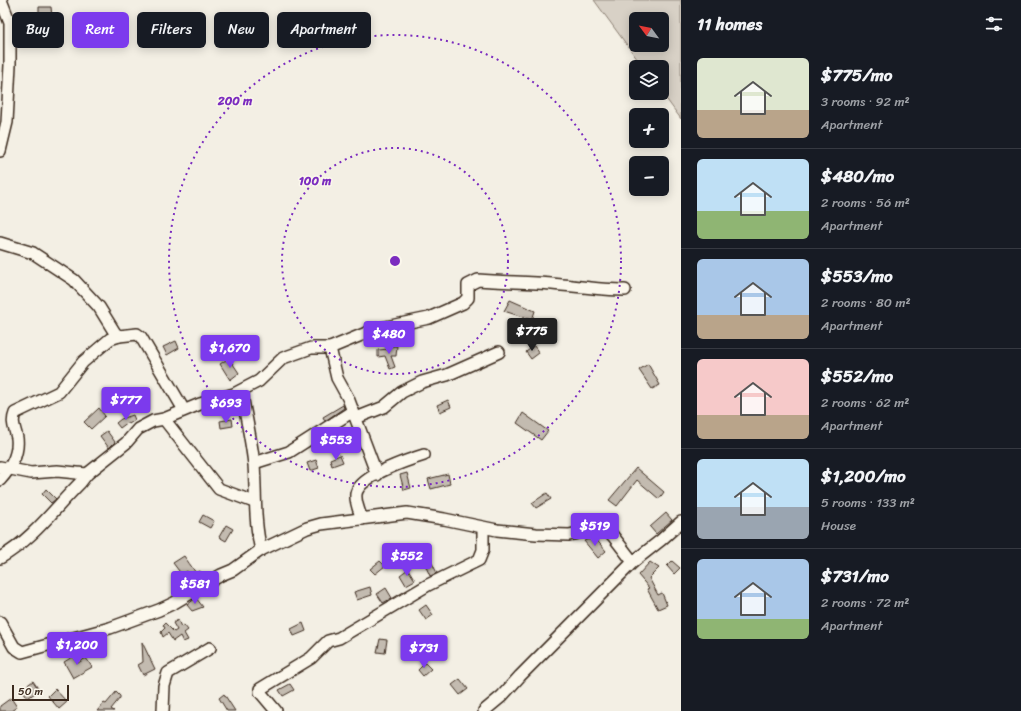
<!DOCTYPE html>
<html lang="en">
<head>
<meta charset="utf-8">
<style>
	:root { --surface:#171b24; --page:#20242c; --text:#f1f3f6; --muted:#9ea1a6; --line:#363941; --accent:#7c3aed }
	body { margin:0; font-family:Sriracha,sans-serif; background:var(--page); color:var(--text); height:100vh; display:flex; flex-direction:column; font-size:15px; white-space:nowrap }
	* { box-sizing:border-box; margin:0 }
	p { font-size:13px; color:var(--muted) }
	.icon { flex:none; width:22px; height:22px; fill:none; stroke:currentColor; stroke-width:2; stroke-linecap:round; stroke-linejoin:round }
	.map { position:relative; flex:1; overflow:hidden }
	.panel { display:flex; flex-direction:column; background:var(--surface); width:340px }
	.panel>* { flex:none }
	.banner { position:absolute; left:12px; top:12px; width:380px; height:36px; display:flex; gap:8px }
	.needle { width:26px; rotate:302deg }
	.fabs { position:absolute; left:629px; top:12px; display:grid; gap:8px }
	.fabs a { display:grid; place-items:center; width:40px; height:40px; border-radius:6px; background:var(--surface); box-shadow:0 2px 10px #0003; font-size:20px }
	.scale { position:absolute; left:12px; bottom:10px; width:57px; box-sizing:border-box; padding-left:4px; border:2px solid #3b2a1e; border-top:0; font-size:11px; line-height:14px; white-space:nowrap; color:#3b2a1e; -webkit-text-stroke:3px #fbf7ec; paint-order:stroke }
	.price { position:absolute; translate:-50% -34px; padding:0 9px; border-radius:4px; background:var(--accent); color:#fff; font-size:13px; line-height:26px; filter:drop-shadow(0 1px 2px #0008) }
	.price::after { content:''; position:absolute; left:50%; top:24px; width:12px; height:9px; margin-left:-6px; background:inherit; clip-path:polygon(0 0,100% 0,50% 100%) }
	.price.selected { background:#222; color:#fff }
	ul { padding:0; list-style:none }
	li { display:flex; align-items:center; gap:12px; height:100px; padding:0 16px }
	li+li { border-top:1px solid var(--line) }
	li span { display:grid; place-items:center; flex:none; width:112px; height:80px; border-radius:6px; color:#555 }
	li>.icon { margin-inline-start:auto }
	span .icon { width:48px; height:48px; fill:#fffc; stroke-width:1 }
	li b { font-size:17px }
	h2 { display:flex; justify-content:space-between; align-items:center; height:48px; padding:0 16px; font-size:17px }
	.pill { padding:0 14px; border-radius:6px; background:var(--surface); box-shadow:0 2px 10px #0003; font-size:14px; line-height:36px }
	.pill.selected { background:var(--accent); color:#fff }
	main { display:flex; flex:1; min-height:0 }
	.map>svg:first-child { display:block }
	.green { fill:#d8d1c6; stroke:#8a7e72; fill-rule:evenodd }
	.building { fill:#c3bbb0; stroke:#3b2a1e }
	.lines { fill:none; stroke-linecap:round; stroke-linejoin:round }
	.minor-casing { stroke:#3b2a1e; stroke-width:14 }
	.minor { stroke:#fbf7ec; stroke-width:11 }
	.ring { fill:none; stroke:#7b2cbf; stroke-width:2; stroke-dasharray:2 4 }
	.centre { fill:#7b2cbf; stroke:#fbf7ec; stroke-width:2 }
	.ring-label { font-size:12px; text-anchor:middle; font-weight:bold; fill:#7b2cbf; stroke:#fbf7ec; stroke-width:3; stroke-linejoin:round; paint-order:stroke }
</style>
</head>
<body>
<main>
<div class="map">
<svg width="681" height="711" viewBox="0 0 681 711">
	<rect width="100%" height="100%" fill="#f3efe4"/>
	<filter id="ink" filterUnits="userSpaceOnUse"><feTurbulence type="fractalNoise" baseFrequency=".025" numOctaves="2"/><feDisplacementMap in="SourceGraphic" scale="8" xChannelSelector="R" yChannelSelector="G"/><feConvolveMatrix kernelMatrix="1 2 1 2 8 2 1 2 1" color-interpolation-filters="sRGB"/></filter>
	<g filter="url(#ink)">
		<!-- green -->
		<path class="green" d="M594,0H681V119L662,93V67H643ZM636,19H662V45H636Z"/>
		<!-- building -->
		<g class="building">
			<polygon points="39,7 51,7 52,17 39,17"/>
			<polygon points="510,300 535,311 532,320 504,311"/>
			<polygon points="176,341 179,348 167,355 163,347"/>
			<polygon points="389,346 397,346 396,356 391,356 395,367 390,369 385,356 378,357 378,350 389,349"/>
			<polygon points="534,346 539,353 531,359 526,352"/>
			<polygon points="229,358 239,373 230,380 220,364"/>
			<polygon points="648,364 660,385 652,389 639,370"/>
			<polygon points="448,400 451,407 440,412 437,405"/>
			<polygon points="343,405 344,408 325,421 323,417"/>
			<polygon points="99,408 105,416 91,429 84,422"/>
			<polygon points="523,413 548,431 541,440 517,423"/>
			<polygon points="133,415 135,420 129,424 128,422 120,428 116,423 121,419"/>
			<polygon points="232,419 233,426 221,428 220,421"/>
			<polygon points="339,429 351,447 344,452 340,445 341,444 333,434"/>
			<polygon points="107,431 115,442 109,448 100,436"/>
			<polygon points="340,455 343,462 332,466 330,459"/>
			<polygon points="316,460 319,468 310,471 307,463"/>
			<polygon points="636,468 664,492 659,499 637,480 617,506 609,500"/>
			<polygon points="407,473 411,488 404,490 400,475"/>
			<polygon points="448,474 450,484 431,489 428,479"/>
			<polygon points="46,489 56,499 51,503 42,494"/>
			<polygon points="547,493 551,499 536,508 532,503"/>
			<polygon points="666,513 672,520 656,534 650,527"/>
			<polygon points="203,515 214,521 210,528 199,522"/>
			<polygon points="226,525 233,529 226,541 219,537"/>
			<polygon points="594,537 606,551 598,558 584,541"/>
			<polygon points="184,556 196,573 200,571 204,577 194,583 187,571 182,575 173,563"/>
			<polygon points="380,561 385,566 375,574 370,569"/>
			<polygon points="672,561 680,568 674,574 667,566"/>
			<polygon points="650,562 659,568 649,578 658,595 662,593 667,605 658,609 647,589 649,588 638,575"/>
			<polygon points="432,563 437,573 430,576 426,567"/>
			<polygon points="408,569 415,580 406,585 400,575"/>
			<polygon points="370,587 372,595 357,600 354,592"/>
			<polygon points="386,588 392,598 383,603 377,594"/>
			<polygon points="196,598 203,607 192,611 187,605"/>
			<polygon points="426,605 433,615 426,620 419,610"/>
			<polygon points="178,620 181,627 184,625 188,630 184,633 188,640 183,642 180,636 173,641 168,633 163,637 161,632 165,628 163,625 165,623 174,632 177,630 173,623"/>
			<polygon points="303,623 306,631 294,636 291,629"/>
			<polygon points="380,639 387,640 385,653 377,652"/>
			<polygon points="142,642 155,669 143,675 138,665 143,662"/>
			<polygon points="74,656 78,663 86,658 92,667 73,678 64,662"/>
			<polygon points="425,663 431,669 423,676 418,670"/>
			<polygon points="460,679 468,689 460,695 452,685"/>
			<polygon points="33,681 39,690 28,698 22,689"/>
			<polygon points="290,684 294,690 283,696 279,690"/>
			<polygon points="55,689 67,702 59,709 48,696"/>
			<polygon points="116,692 120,696 120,698 111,709 114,711 97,711 104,703 106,704"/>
			<polygon points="224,694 235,711 227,711 219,698"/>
			<polygon points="11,698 17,707 11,711 0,711 0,706"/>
		</g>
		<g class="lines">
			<!-- minor casing -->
			<g class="minor-casing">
				<g id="minor">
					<polyline points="0,151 7,122 10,65 10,23 1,0"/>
					<polyline points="0,243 33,253 74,280 99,307 115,333 119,336 137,334 141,337 184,410"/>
					<polyline points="330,348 337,378 348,398 377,475"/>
					<polyline points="356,418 384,407 402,392 422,382 447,375 499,352"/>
					<polyline points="164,419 219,489 254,502"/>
					<polyline points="254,463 289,452 353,411"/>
					<polyline points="0,467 31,473 57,471 87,474"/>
					<path d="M0,480C11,468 19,454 17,438C15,428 11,423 15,413L59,392L83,362L110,339L119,336"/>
					<path d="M362,519C359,511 355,502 356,494C359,476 408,460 424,455"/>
					<polyline points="261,550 307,528 321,524 407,513 444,519 497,530 536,534 569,535 600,528 606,529 613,536 633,562"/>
					<path d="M0,558C34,538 53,510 80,483L87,474L126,443L138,429L153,421L164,419L200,404L234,394L259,381L283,358L311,348H330L376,329L429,318L463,303L468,298V285L478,280C503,282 527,282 552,284C576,286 600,290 625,290"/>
					<path d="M0,622L14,647L22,652L110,628L159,610L174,603L221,575L233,570L261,550C254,521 256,493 254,464C251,439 246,415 241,391"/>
					<polyline points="163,711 164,686 168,673 210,648"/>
					<polyline points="276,711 260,692 260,689 311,658 328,641 339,638 428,585 479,560 483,550 483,528"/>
					<polyline points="484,711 502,696 520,676 633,562 661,540 681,522"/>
				</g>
			</g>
			<!-- minor -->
			<use href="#minor" class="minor"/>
		</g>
	</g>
	<!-- distance rings -->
	<g class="ring">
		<circle cx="395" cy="261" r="113"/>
		<circle cx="395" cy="261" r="226"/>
	</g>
	<circle cx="395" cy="261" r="6" class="centre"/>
	<g class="ring-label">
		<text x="235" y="105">200 m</text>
		<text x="315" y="185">100 m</text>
	</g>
</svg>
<div class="fabs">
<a><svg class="needle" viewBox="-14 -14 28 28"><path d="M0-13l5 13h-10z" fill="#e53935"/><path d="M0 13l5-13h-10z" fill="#9ea1a6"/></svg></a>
<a><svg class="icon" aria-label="layers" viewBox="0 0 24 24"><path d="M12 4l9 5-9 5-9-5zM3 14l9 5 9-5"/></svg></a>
<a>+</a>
<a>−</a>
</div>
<div class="scale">50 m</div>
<b class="price selected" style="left:532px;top:352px">$775</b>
<b class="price" style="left:389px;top:355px">$480</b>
<b class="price" style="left:230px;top:369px">$1,670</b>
<b class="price" style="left:126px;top:421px">$777</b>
<b class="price" style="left:226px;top:424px">$693</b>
<b class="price" style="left:336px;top:461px">$553</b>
<b class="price" style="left:595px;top:547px">$519</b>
<b class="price" style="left:407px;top:577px">$552</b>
<b class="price" style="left:195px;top:605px">$581</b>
<b class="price" style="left:77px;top:666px">$1,200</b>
<b class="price" style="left:424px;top:669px">$731</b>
<div class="banner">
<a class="pill">Buy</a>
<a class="pill selected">Rent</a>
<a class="pill">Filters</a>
<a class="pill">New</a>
<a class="pill">Apartment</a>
</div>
</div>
<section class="panel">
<h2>11 homes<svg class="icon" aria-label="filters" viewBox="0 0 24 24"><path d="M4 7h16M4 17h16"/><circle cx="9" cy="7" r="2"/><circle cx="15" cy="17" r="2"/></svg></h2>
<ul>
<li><span style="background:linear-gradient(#dfe7d0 65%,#b9a48a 0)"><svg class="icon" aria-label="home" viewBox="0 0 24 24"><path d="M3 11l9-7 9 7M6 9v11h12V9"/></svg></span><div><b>$775/mo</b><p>3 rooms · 92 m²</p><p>Apartment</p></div></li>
<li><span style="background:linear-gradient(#bfe0f5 65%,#8fb573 0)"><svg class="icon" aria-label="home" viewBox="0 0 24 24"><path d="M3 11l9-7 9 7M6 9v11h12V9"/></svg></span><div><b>$480/mo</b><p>2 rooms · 56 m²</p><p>Apartment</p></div></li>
<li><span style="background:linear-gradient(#a9c7e8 70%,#b9a48a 0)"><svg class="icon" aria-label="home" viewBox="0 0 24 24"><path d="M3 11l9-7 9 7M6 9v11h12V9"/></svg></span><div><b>$553/mo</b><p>2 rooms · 80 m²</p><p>Apartment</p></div></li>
<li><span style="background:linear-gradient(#f6c9c9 70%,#b9a48a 0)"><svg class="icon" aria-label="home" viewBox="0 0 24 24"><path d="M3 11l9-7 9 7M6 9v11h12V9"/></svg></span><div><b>$552/mo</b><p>2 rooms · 62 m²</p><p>Apartment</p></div></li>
<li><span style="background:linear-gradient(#bfe0f5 60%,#9aa5b1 0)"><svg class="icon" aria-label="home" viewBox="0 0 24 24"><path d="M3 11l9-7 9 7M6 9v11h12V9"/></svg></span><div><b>$1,200/mo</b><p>5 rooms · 133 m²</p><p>House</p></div></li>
<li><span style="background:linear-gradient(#a9c7e8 75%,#8fb573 0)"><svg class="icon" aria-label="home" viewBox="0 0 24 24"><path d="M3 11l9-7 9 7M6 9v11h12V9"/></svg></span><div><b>$731/mo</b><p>2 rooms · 72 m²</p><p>Apartment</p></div></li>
</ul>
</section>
</main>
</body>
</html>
